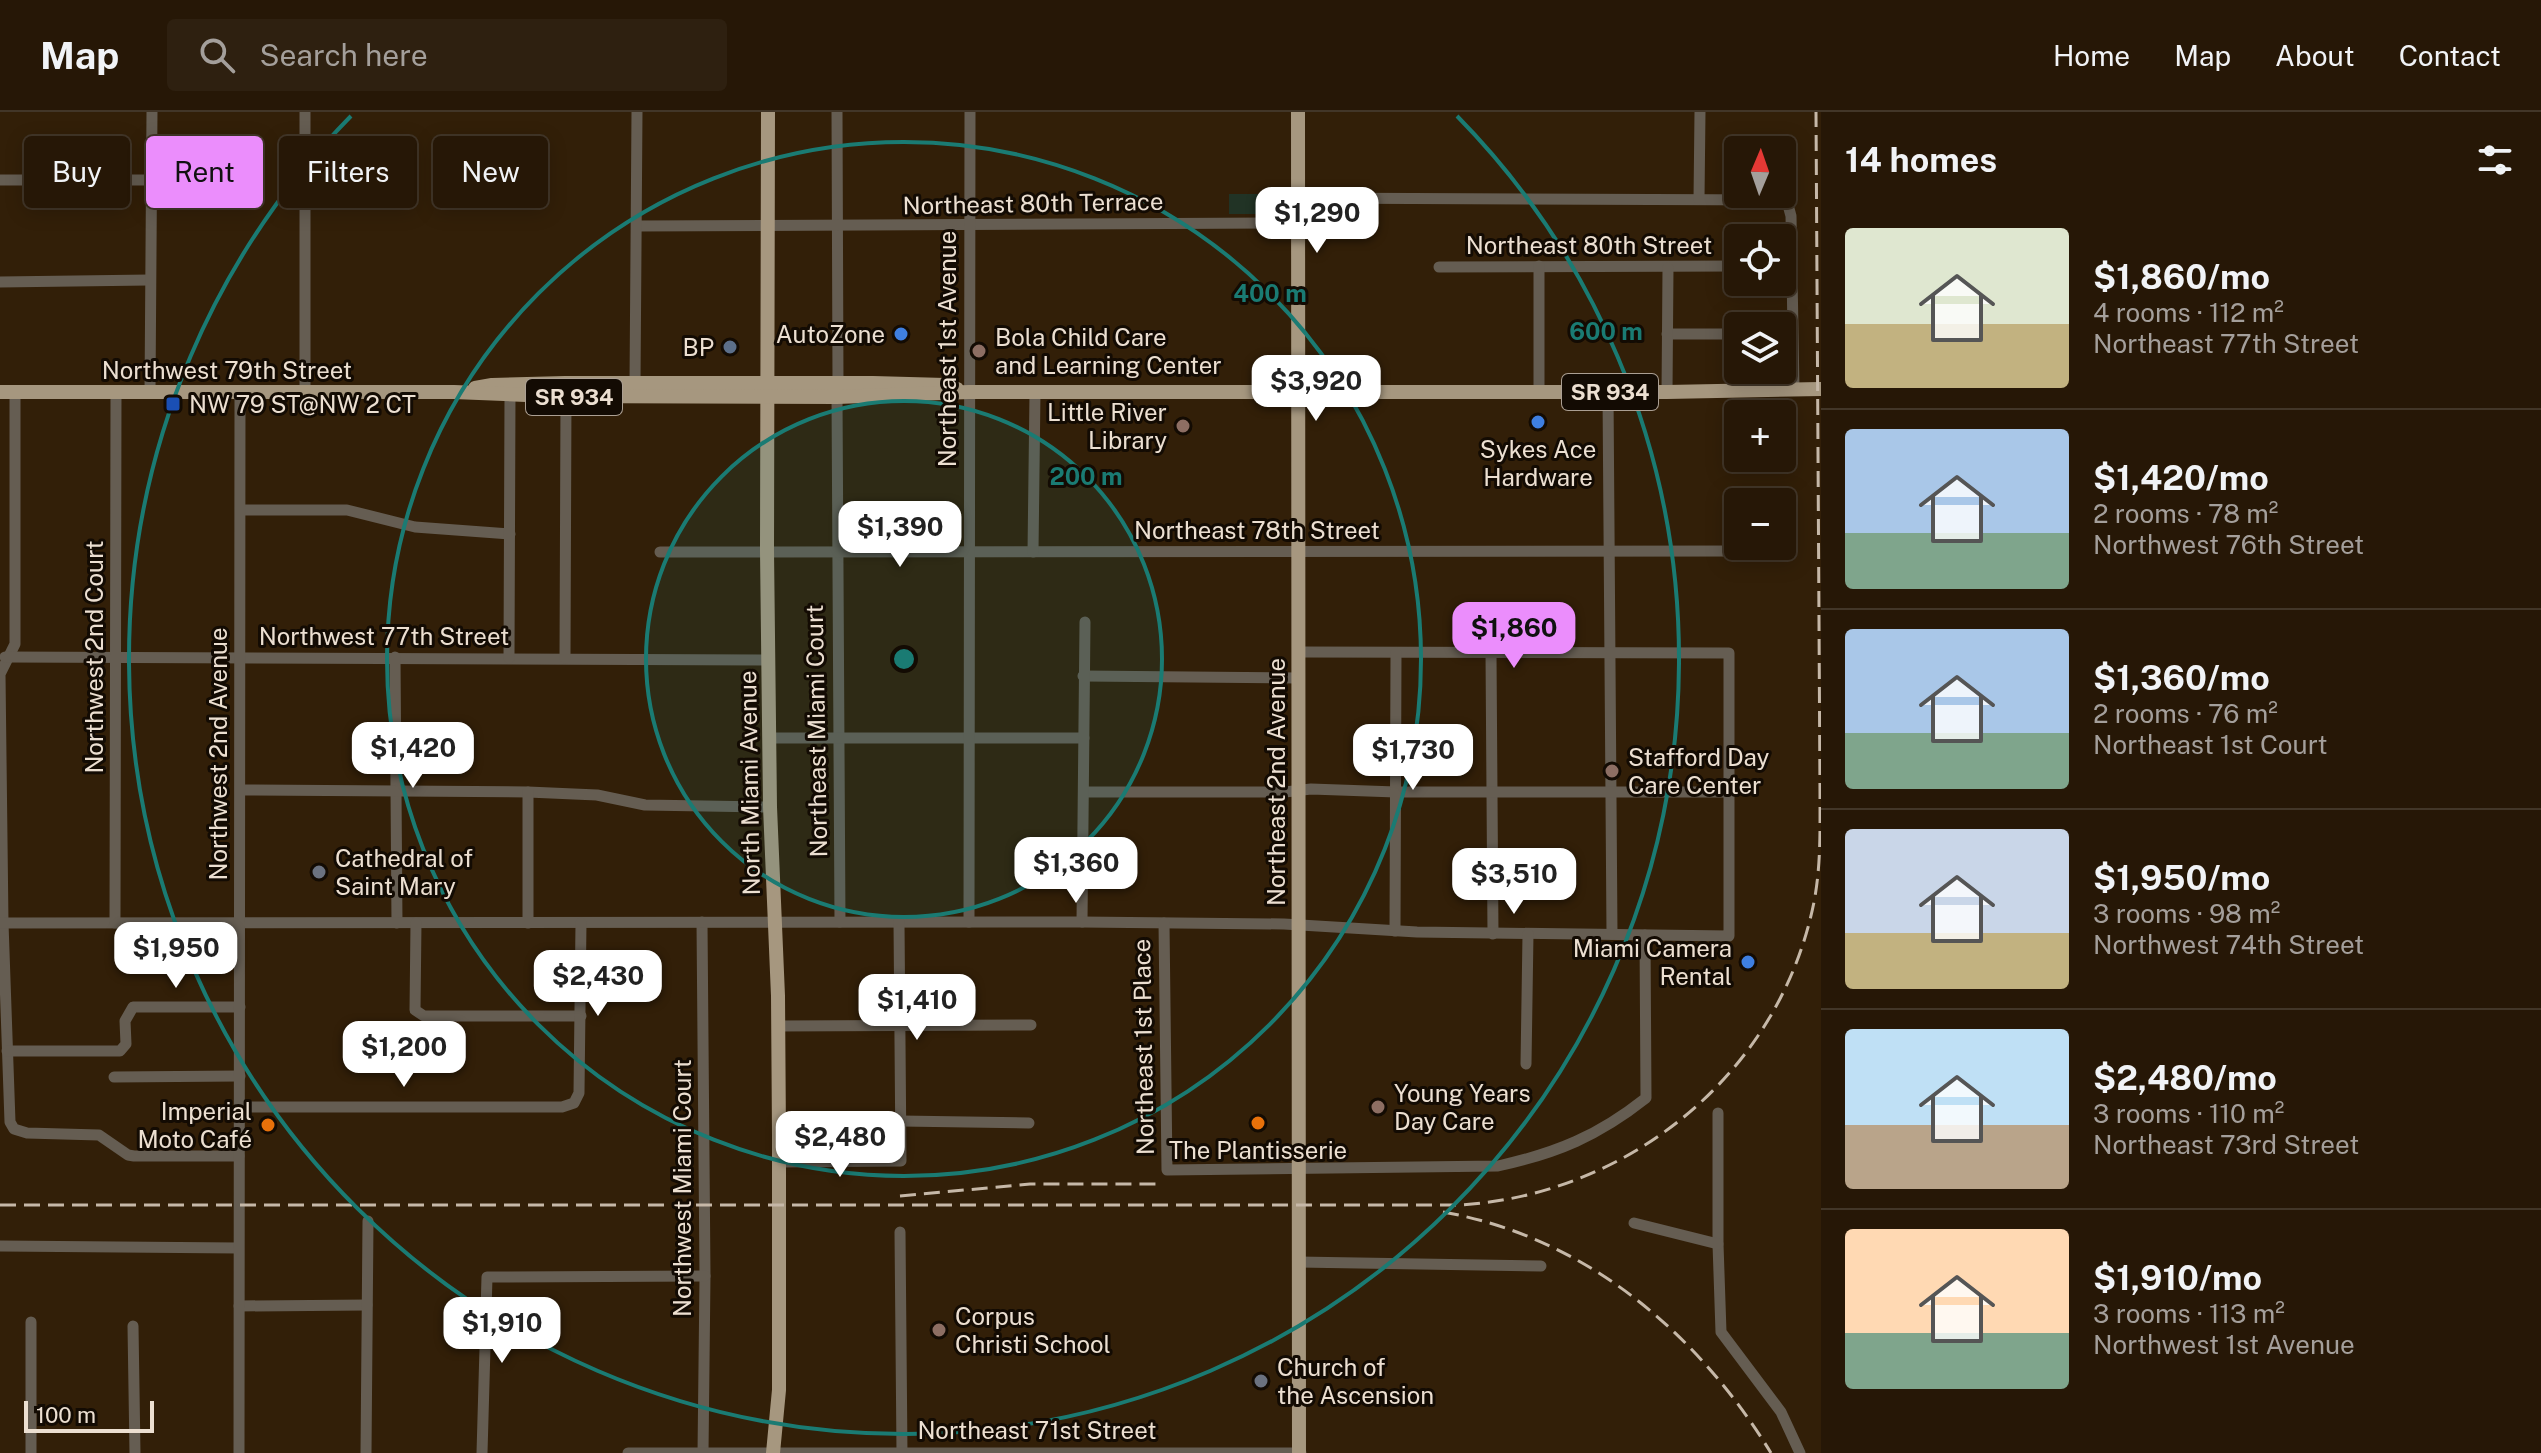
<!DOCTYPE html>
<html lang="en">
<head>
<meta charset="utf-8">
<style>
	:root { --surface:#261706; --page:#2e2010; --text:#f1f3f6; --muted:#a49f9b; --line:#423628; --accent:#eb8dfc }
	body { margin:0; font-family:"Public Sans",sans-serif; background:var(--page); color:var(--text); height:100vh; display:flex; flex-direction:column; font-size:30px; white-space:nowrap }
	* { box-sizing:border-box; margin:0 }
	p { font-size:26px; color:var(--muted) }
	.icon { flex:none; width:44px; height:44px; fill:none; stroke:currentColor; stroke-width:2; stroke-linecap:round; stroke-linejoin:round }
	.map { position:relative; flex:1; overflow:hidden }
	.drawer { display:flex; flex-direction:column; background:var(--surface); width:720px }
	.drawer>* { flex:none }
	.guide { position:absolute; left:24px; top:24px; width:760px; height:72px; display:flex; gap:16px }
	.needle { width:52px; rotate:2deg }
	.tools { position:absolute; left:1724px; top:24px; display:grid; gap:16px }
	.tools a { display:grid; place-items:center; width:72px; height:72px; border-radius:8px; background:var(--surface); box-shadow:0 4px 20px #0003,0 0 0 2px var(--line); font-size:40px }
	.scale { position:absolute; left:24px; bottom:20px; width:130px; box-sizing:border-box; padding-left:8px; border:4px solid #ecdfd1; border-top:0; font-size:22px; line-height:28px; white-space:nowrap; color:#ecdfd1; -webkit-text-stroke:6px #130b03; paint-order:stroke }
	.price { position:absolute; translate:-50% -68px; padding:0 18px; border-radius:16px; background:#fff; color:#222; font-size:26px; line-height:52px; filter:drop-shadow(0 2px 4px #0008) }
	.price::after { content:''; position:absolute; left:50%; top:48px; width:24px; height:18px; margin-left:-12px; background:inherit; clip-path:polygon(0 0,100% 0,50% 100%) }
	.price.current { background:var(--accent); color:#111 }
	ul { padding:0; list-style:none }
	li { display:flex; align-items:center; gap:24px; height:200px; padding:0 24px }
	li+li { border-top:2px solid var(--line) }
	li span { display:grid; place-items:center; flex:none; width:224px; height:160px; border-radius:8px; color:#555 }
	li>.icon { margin-inline-start:auto }
	span .icon { width:96px; height:96px; fill:#fffc; stroke-width:1 }
	li b { font-size:34px }
	h2 { display:flex; justify-content:space-between; align-items:center; height:96px; padding:0 24px; font-size:34px }
	.tag { padding:0 28px; border-radius:8px; background:var(--surface); box-shadow:0 4px 20px #0003,0 0 0 2px var(--line); font-size:28px; line-height:72px }
	.tag.current { background:var(--accent); color:#111 }
	header { display:flex; align-items:center; gap:48px; box-sizing:border-box; height:112px; padding:0 40px; background:var(--surface); border-bottom:2px solid var(--line) }
	header strong { font-size:38px }
	nav { display:flex; gap:44px; margin-inline-start:auto; font-size:28px }
	.search { width:560px; height:72px; background:var(--page); display:flex; align-items:center; gap:20px; box-sizing:border-box; padding:0 28px; border-radius:8px; color:var(--muted); font-size:30px }
	main { display:flex; flex:1; min-height:0 }
	.map>svg:first-child { display:block }
	.green { fill:#213325 }
	.lines { fill:none; stroke-linecap:round; stroke-linejoin:round }
	.minor { stroke:#655d52; stroke-width:11 }
	.major { stroke:#a6977f; stroke-width:14 }
	.rail { stroke:#c6b8a8; stroke-width:3; stroke-dasharray:16 8; stroke-linecap:butt }
	.ring { fill:none; stroke:#1a7b73; stroke-width:4 }
	.shop-dot { fill:#3f7fe0; stroke:#130b03; stroke-width:3 }
	.service-dot { fill:#5c6f8a; stroke:#130b03; stroke-width:3 }
	.education-dot { fill:#8d6e63; stroke:#130b03; stroke-width:3 }
	.transit-dot { fill:#1a4fb4; stroke:#130b03; stroke-width:3 }
	.worship-dot { fill:#6b7280; stroke:#130b03; stroke-width:3 }
	.food-dot { fill:#e8710a; stroke:#130b03; stroke-width:3 }
	.labels { text-anchor:middle; dominant-baseline:central; stroke-width:6; stroke-linejoin:round; paint-order:stroke }
	.shield { fill:#130b03; stroke:#ab9f93; stroke-width:2 }
	.shield-label { font-size:22px; font-weight:bold; fill:#ecdfd1 }
	.street-label { font-size:24px; fill:#ecdfd1; stroke:#130b03 }
	.poi-label { font-size:24px; fill:#ecdfd1; stroke:#130b03; text-anchor:start }
	.centre { fill:#1a7b73; stroke:#130b03; stroke-width:4 }
	.ring-label { font-size:24px; text-anchor:middle; font-weight:bold; fill:#1a7b73; stroke:#130b03; stroke-width:6; stroke-linejoin:round; paint-order:stroke }
</style>
</head>
<body>
<header>
<strong>Map</strong>
<div class="search"><svg class="icon" aria-label="search" viewBox="0 0 24 24"><circle cx="10" cy="10" r="6"/><path d="M15 15l6 6"/></svg>Search here</div>
<nav><a>Home</a><a>Map</a><a>About</a><a>Contact</a></nav>
</header>
<main>
<div class="map">
<svg width="1821" height="1341" viewBox="0 0 1821 1341">
	<rect width="100%" height="100%" fill="#321f08"/>
	<!-- green -->
	<polygon class="green" points="1229,82 1282,82 1281,95 1275,102 1229,102"/>
	<g class="lines">
		<!-- minor -->
		<g class="minor">
			<polyline points="837,0 838,271"/>
			<polyline points="0,68 151,68"/>
			<polyline points="1298,86 1780,88 1788,93 1791,104 1794,277"/>
			<polyline points="1699,87 1700,0"/>
			<polyline points="637,114 1298,111"/>
			<polyline points="1439,155 1738,154"/>
			<polyline points="0,170 149,168"/>
			<polyline points="1667,222 1738,222"/>
			<polyline points="635,271 637,0"/>
			<polyline points="15,280 15,532 0,562 3,811 10,1010 14,1017 27,1021 99,1023 128,1043 134,1044 239,1044"/>
			<polyline points="150,280 152,0"/>
			<polyline points="305,280 305,0"/>
			<polyline points="1539,280 1539,154"/>
			<polyline points="1608,280 1612,822"/>
			<polyline points="1667,280 1668,156"/>
			<polyline points="837,285 840,810"/>
			<polyline points="241,398 347,398 415,415 510,422"/>
			<polyline points="660,440 1748,439"/>
			<polyline points="1033,440 1035,280"/>
			<polyline points="1491,541 1493,822"/>
			<polyline points="5,545 768,548"/>
			<polyline points="395,545 397,811"/>
			<polyline points="509,546 510,283"/>
			<polyline points="565,546 566,285"/>
			<polyline points="1083,564 1299,566"/>
			<polyline points="769,626 1084,626"/>
			<polyline points="241,678 528,680 597,683 645,693 770,695"/>
			<polyline points="528,680 528,811"/>
			<polyline points="1084,680 1285,680 1311,677 1396,680 1731,680"/>
			<polyline points="702,810 705,1164 703,1341"/>
			<polyline points="969,810 970,0"/>
			<polyline points="1082,810 1085,510"/>
			<polyline points="0,811 1082,810 1284,812 1417,820 1729,824 1729,541 1299,540"/>
			<polyline points="115,811 116,280"/>
			<polyline points="416,811 415,898 424,904 581,904"/>
			<path d="M1164,811L1167,1058L1498,1054C1557,1041 1598,1024 1646,986L1645,823"/>
			<polyline points="1395,819 1396,541"/>
			<polyline points="778,914 1031,913"/>
			<polyline points="7,939 120,939 126,932 125,909 133,895 240,895"/>
			<polyline points="1526,952 1528,822"/>
			<polyline points="114,965 240,964"/>
			<polyline points="240,995 562,995 574,991 579,981 581,811"/>
			<polyline points="1718,1001 1718,1132 1721,1220 1781,1300 1800,1341"/>
			<polyline points="901,1009 1029,1011"/>
			<polyline points="779,1050 901,1049 899,810"/>
			<polyline points="1634,1111 1718,1132"/>
			<polyline points="900,1120 902,1341"/>
			<polyline points="0,1134 238,1136"/>
			<polyline points="1298,1150 1541,1154"/>
			<polyline points="239,1194 367,1193"/>
			<polyline points="31,1210 31,1341"/>
			<polyline points="133,1214 135,1341"/>
			<polyline points="239,1341 240,280"/>
			<polyline points="366,1341 368,1109"/>
			<polyline points="482,1341 487,1165 705,1164"/>
			<polyline points="628,1341 1301,1341"/>
		</g>
		<!-- major -->
		<g class="major">
			<polyline points="768,0 767,439 770,695 778,884 779,1024 779,1278 773,1341"/>
			<polyline points="1298,0 1299,1341"/>
			<polyline points="475,276 492,273 565,271 873,271 945,273 957,277"/>
			<polyline points="0,280 454,280 550,284 837,285 969,280 1667,280 1821,277"/>
		</g>
		<!-- rail -->
		<g class="rail">
			<polyline points="900,1084 1030,1072 1160,1072"/>
			<path d="M0,1093H1461C1631,1082 1780,960 1814,790C1821,754 1820,717 1820,681L1816,0"/>
			<path d="M1443,1100C1585,1125 1697,1220 1771,1341"/>
		</g>
	</g>
	<!-- distance rings -->
	<circle cx="904" cy="547" r="258" fill="#1a7b73" fill-opacity=".12"/>
	<g class="ring">
		<circle cx="904" cy="547" r="258"/>
		<circle cx="904" cy="547" r="517"/>
		<path d="M1457 4A775 775 0 1 1 351 4"/>
	</g>
	<!-- markers -->
	<g class="shop-dot">
		<circle cx="901" cy="222" r="8"/>
		<circle cx="1538" cy="310" r="8"/>
		<circle cx="1748" cy="850" r="8"/>
	</g>
	<circle class="service-dot" cx="730" cy="235" r="8"/>
	<g class="education-dot">
		<circle cx="979" cy="239" r="8"/>
		<circle cx="1183" cy="314" r="8"/>
		<circle cx="1612" cy="659" r="8"/>
		<circle cx="1378" cy="995" r="8"/>
		<circle cx="939" cy="1218" r="8"/>
	</g>
	<rect class="transit-dot" x="165" y="284" width="16" height="16" rx="4"/>
	<g class="worship-dot">
		<circle cx="319" cy="760" r="8"/>
		<circle cx="1261" cy="1269" r="8"/>
	</g>
	<g class="food-dot">
		<circle cx="1258" cy="1011" r="8"/>
		<circle cx="268" cy="1013" r="8"/>
	</g>
	<g class="labels">
		<!-- shield labels -->
		<g class="shield">
			<rect x="1562" y="262" width="96" height="36" rx="6"/>
			<rect x="526" y="267" width="96" height="36" rx="6"/>
		</g>
		<g class="shield-label">
			<text x="1610" y="280">SR 934</text>
			<text x="574" y="285">SR 934</text>
		</g>
		<!-- street labels -->
		<g class="street-label">
			<text transform="translate(1033 91) rotate(-1)">Northeast 80th Terrace</text>
			<text x="1589" y="133">Northeast 80th Street</text>
			<text transform="translate(947 237) rotate(-90)">Northeast 1st Avenue</text>
			<text x="227" y="258">Northwest 79th Street</text>
			<text x="1257" y="418">Northeast 78th Street</text>
			<text x="384" y="524">Northwest 77th Street</text>
			<text transform="translate(94 545) rotate(-90)">Northwest 2nd Court</text>
			<text transform="translate(816 619) rotate(-91)">Northeast Miami Court</text>
			<text transform="translate(218 642) rotate(-90)">Northwest 2nd Avenue</text>
			<text transform="translate(1276 670) rotate(-90)">Northeast 2nd Avenue</text>
			<text transform="translate(749 671) rotate(-91)">North Miami Avenue</text>
			<text transform="translate(1143 935) rotate(-91)">Northeast 1st Place</text>
			<text transform="translate(682 1076) rotate(-90)">Northwest Miami Court</text>
			<text x="1037" y="1318">Northeast 71st Street</text>
		</g>
		<!-- poi labels -->
		<g class="poi-label">
			<text x="885" y="222" text-anchor="end">AutoZone</text>
			<text x="995" y="225">Bola Child Care<tspan x="995" dy="28">and Learning Center</tspan></text>
			<text x="714" y="235" text-anchor="end">BP</text>
			<text x="189" y="292">NW 79 ST@NW 2 CT</text>
			<text x="1167" y="300" text-anchor="end">Little River<tspan x="1167" dy="28">Library</tspan></text>
			<text x="1538" y="337" text-anchor="middle">Sykes Ace<tspan x="1538" dy="28">Hardware</tspan></text>
			<text x="1628" y="645">Stafford Day<tspan x="1628" dy="28">Care Center</tspan></text>
			<text x="335" y="746">Cathedral of<tspan x="335" dy="28">Saint Mary</tspan></text>
			<text x="1732" y="836" text-anchor="end">Miami Camera<tspan x="1732" dy="28">Rental</tspan></text>
			<text x="1394" y="981">Young Years<tspan x="1394" dy="28">Day Care</tspan></text>
			<text x="252" y="999" text-anchor="end">Imperial<tspan x="252" dy="28">Moto Café</tspan></text>
			<text x="1258" y="1038" text-anchor="middle">The Plantisserie</text>
			<text x="955" y="1204">Corpus<tspan x="955" dy="28">Christi School</tspan></text>
			<text x="1277" y="1255">Church of<tspan x="1277" dy="28">the Ascension</tspan></text>
		</g>
	</g>
	<circle cx="904" cy="547" r="12" class="centre"/>
	<g class="ring-label">
		<text x="1270" y="190">400 m</text>
		<text x="1606" y="228">600 m</text>
		<text x="1086" y="373">200 m</text>
	</g>
</svg>
<div class="tools">
<a><svg class="needle" viewBox="-14 -14 28 28"><path d="M0-13l5 13h-10z" fill="#e53935"/><path d="M0 13l5-13h-10z" fill="#a49f9b"/></svg></a>
<a><svg class="icon" aria-label="locate" viewBox="0 0 24 24"><circle cx="12" cy="12" r="6"/><path d="M12 2v4M12 18v4M2 12h4M18 12h4"/></svg></a>
<a><svg class="icon" aria-label="layers" viewBox="0 0 24 24"><path d="M12 4l9 5-9 5-9-5zM3 14l9 5 9-5"/></svg></a>
<a>+</a>
<a>−</a>
</div>
<div class="scale">100 m</div>
<b class="price" style="left:1317px;top:143px">$1,290</b>
<b class="price" style="left:1316px;top:311px">$3,920</b>
<b class="price" style="left:900px;top:457px">$1,390</b>
<b class="price current" style="left:1514px;top:558px">$1,860</b>
<b class="price" style="left:413px;top:678px">$1,420</b>
<b class="price" style="left:1413px;top:680px">$1,730</b>
<b class="price" style="left:1076px;top:793px">$1,360</b>
<b class="price" style="left:1514px;top:804px">$3,510</b>
<b class="price" style="left:176px;top:878px">$1,950</b>
<b class="price" style="left:598px;top:906px">$2,430</b>
<b class="price" style="left:917px;top:930px">$1,410</b>
<b class="price" style="left:404px;top:977px">$1,200</b>
<b class="price" style="left:840px;top:1067px">$2,480</b>
<b class="price" style="left:502px;top:1253px">$1,910</b>
<div class="guide">
<a class="tag">Buy</a>
<a class="tag current">Rent</a>
<a class="tag">Filters</a>
<a class="tag">New</a>
</div>
</div>
<section class="drawer">
<h2>14 homes<svg class="icon" aria-label="filters" viewBox="0 0 24 24"><path d="M4 7h16M4 17h16"/><circle cx="9" cy="7" r="2"/><circle cx="15" cy="17" r="2"/></svg></h2>
<ul>
<li><span style="background:linear-gradient(#dfe7d0 60%,#c2b280 0)"><svg class="icon" aria-label="home" viewBox="0 0 24 24"><path d="M3 11l9-7 9 7M6 9v11h12V9"/></svg></span><div><b>$1,860/mo</b><p>4 rooms · 112 m²</p><p>Northeast 77th Street</p></div></li>
<li><span style="background:linear-gradient(#a9c7e8 65%,#7fa58c 0)"><svg class="icon" aria-label="home" viewBox="0 0 24 24"><path d="M3 11l9-7 9 7M6 9v11h12V9"/></svg></span><div><b>$1,420/mo</b><p>2 rooms · 78 m²</p><p>Northwest 76th Street</p></div></li>
<li><span style="background:linear-gradient(#a9c7e8 65%,#7fa58c 0)"><svg class="icon" aria-label="home" viewBox="0 0 24 24"><path d="M3 11l9-7 9 7M6 9v11h12V9"/></svg></span><div><b>$1,360/mo</b><p>2 rooms · 76 m²</p><p>Northeast 1st Court</p></div></li>
<li><span style="background:linear-gradient(#c9d6e8 65%,#c2b280 0)"><svg class="icon" aria-label="home" viewBox="0 0 24 24"><path d="M3 11l9-7 9 7M6 9v11h12V9"/></svg></span><div><b>$1,950/mo</b><p>3 rooms · 98 m²</p><p>Northwest 74th Street</p></div></li>
<li><span style="background:linear-gradient(#bfe0f5 60%,#b9a48a 0)"><svg class="icon" aria-label="home" viewBox="0 0 24 24"><path d="M3 11l9-7 9 7M6 9v11h12V9"/></svg></span><div><b>$2,480/mo</b><p>3 rooms · 110 m²</p><p>Northeast 73rd Street</p></div></li>
<li><span style="background:linear-gradient(#ffd9b3 65%,#7fa58c 0)"><svg class="icon" aria-label="home" viewBox="0 0 24 24"><path d="M3 11l9-7 9 7M6 9v11h12V9"/></svg></span><div><b>$1,910/mo</b><p>3 rooms · 113 m²</p><p>Northwest 1st Avenue</p></div></li>
</ul>
</section>
</main>
</body>
</html>
